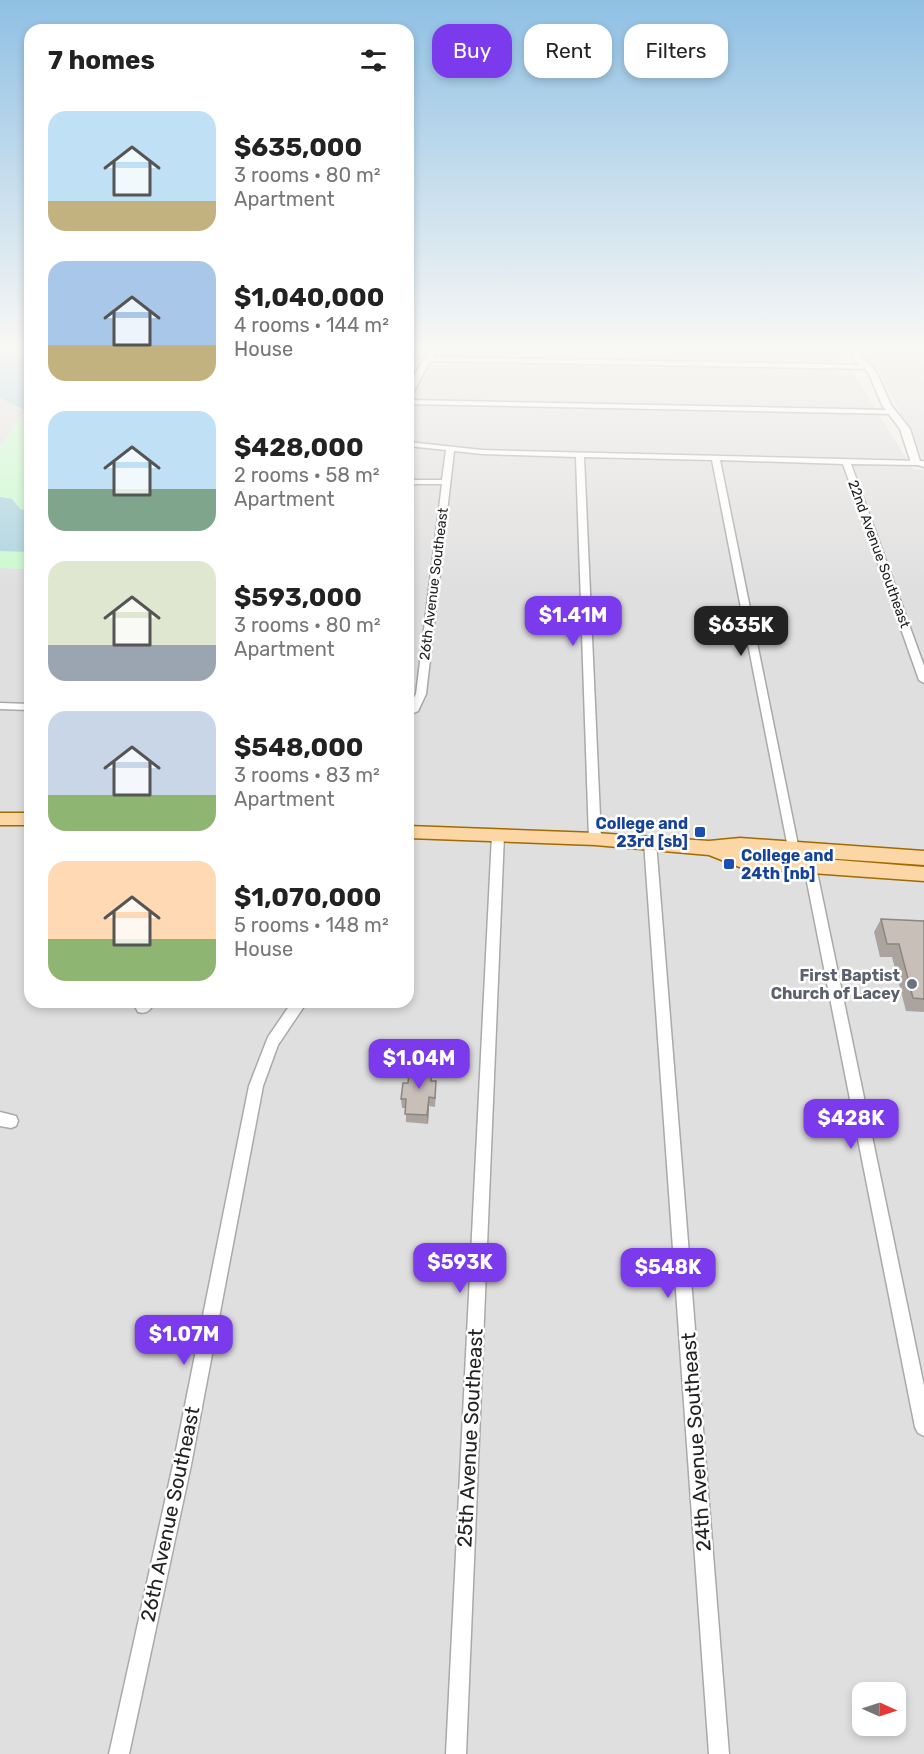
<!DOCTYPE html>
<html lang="en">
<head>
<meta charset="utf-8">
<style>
	:root { --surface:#fff; --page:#f6f6f6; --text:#222; --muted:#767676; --accent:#7c3aed }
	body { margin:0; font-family:Rubik,sans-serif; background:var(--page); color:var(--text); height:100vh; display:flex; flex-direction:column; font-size:22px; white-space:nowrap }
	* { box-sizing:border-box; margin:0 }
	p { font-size:20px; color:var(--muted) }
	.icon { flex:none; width:33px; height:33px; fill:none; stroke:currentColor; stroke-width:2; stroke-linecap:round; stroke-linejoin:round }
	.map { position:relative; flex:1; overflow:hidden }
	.drawer { position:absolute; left:24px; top:24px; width:390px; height:984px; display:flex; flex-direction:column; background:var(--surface); border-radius:18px; box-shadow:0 3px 9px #0003 }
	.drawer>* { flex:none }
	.banner { position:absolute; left:432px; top:24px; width:402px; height:54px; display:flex; gap:12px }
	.needle { width:39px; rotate:93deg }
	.fabs { position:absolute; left:852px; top:1682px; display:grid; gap:12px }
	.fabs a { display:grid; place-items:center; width:54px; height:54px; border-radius:12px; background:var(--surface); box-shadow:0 3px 9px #0003; font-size:30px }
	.price { position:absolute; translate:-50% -51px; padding:0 14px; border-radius:12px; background:var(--accent); color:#fff; font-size:20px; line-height:39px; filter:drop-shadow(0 2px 3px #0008) }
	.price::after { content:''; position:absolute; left:50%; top:36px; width:18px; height:14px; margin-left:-9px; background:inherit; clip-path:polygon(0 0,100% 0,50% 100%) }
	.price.on { background:#222; color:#fff }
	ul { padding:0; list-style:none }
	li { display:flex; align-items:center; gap:18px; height:150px; padding:0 24px }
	li span { display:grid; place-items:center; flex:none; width:168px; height:120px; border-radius:18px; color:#555 }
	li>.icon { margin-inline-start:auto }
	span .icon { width:72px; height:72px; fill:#fffc; stroke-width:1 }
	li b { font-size:26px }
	h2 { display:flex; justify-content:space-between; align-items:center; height:72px; padding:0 24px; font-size:26px }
	.tag { padding:0 21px; border-radius:18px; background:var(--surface); box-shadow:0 3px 9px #0003; font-size:21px; line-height:54px }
	.tag.on { background:var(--accent); color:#fff }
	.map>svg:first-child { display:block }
	.residential { fill:#e0dfdf; fill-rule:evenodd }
	.park { fill:#c8facc }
	.water { fill:#aad3df }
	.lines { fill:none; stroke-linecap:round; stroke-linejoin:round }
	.minor-casing { stroke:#a9a9a9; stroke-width:3 }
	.tertiary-casing { stroke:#a9a9a9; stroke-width:3 }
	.primary-casing { stroke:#a06b00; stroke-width:3 }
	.minor { fill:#fff; fill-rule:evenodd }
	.tertiary { fill:#fff; fill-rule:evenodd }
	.primary { fill:#fcd6a4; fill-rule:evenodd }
	.wall { fill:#aba49e }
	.shaded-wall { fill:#8b8681 }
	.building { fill:#c7bfb8; stroke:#8b8681; stroke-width:1.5 }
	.transit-dot { fill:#1a4fb4; stroke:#fff; stroke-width:2 }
	.worship-dot { fill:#6b7280; stroke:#fff; stroke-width:2 }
	.labels { text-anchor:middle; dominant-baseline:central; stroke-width:5; stroke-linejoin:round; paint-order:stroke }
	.far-street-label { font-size:14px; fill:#222; stroke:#fff }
	.transit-label { font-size:16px; font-weight:bold; fill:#164399; stroke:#fff; text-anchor:end }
	.worship-label { font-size:16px; font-weight:bold; fill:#5b616d; stroke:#fff; text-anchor:end }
	.near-street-label { font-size:20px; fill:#222; stroke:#fff }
</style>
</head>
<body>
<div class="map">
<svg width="924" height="1754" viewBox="0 0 924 1754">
	<rect width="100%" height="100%" fill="#f2efe9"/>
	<!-- residential -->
	<g class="residential">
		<path d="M408,346H836L913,469L924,470V1754H0V568L30,569V1002H408ZM862,1692H896V1725H862Z"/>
		<polygon points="857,346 924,346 924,461 879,370 862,357"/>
		<polygon points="0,398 25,412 0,447"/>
	</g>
	<!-- park -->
	<polygon class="park" points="25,412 30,413 30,569 0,568 0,447"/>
	<!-- water -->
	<g class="water">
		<polygon points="0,346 30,346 30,413 0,398"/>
		<polygon points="0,497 12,499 21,510 30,508 30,552 0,551"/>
	</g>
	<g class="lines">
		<!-- minor casing -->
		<g class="minor-casing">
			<g id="minor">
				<path d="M433,346H439L433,357L869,365L873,367L869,369L430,361C425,369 413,396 408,399V388L410,382Z"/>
				<polygon points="408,400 891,410 895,412 891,414 408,404"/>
				<polygon points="408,442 482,450 919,461 920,463 916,465 851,464 924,666 924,683 919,680 843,464 720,460 799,850 793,854 789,853 712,460 584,457 601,839 595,843 591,842 589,839 576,457 482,454 454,451 426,694 418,711 408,716 408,708 416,694 442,484 408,484 408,480 442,480 446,450 408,446"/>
				<polygon points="0,703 30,704 30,710 0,709"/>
				<polygon points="498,831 504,835 466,1754 446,1754 492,835"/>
				<polygon points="650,838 656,842 729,1754 709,1754 644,842"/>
				<polygon points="810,862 816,867 924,1386 924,1436 918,1433 915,1427 804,867"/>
				<path d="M140,1002H155C151,1009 147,1015 138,1012L136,1008Z"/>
				<polygon points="292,1002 307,1002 278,1045 263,1086 191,1465 129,1754 109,1754 173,1465 249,1086 268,1037"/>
				<polygon points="0,1112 16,1116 18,1121 16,1126 11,1128 0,1126"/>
			</g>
		</g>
		<!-- tertiary casing -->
		<g class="tertiary-casing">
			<polygon id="tertiary" points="847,346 855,346 862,358 876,371 891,405 910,429 920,461 924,461 924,467 911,463 900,429 882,405 868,372 855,361"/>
		</g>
		<!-- primary casing -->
		<g class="primary-casing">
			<g id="primary">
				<rect x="0" y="813" width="30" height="12"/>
				<polygon points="408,826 595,833 709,841 740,838 924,851 924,865 737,852 924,867 924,881 742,868 709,855 595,845 408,838"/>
			</g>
		</g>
		<!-- minor -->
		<use href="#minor" class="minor"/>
		<!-- tertiary -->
		<use href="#tertiary" class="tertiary"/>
		<!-- primary -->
		<use href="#primary" class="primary"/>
	</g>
	<!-- wall -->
	<g class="wall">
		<polygon points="881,919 924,921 924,1012 906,1011 892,957 880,957 874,932"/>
		<polygon points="432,1065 432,1081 436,1090 435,1107 429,1106 428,1124 406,1122 406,1108 402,1108 401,1099 408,1083"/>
	</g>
	<!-- shaded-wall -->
	<polygon class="shaded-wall" points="429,1097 429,1106 428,1124 427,1115"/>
	<!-- building -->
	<g class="building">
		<polygon points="881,919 924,921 924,999 913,998 899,944 887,944"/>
		<polygon points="410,1064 432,1065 431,1081 436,1081 435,1098 429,1097 427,1115 405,1114 406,1099 401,1099 403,1083 408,1083"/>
	</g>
	<!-- sky -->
	<linearGradient id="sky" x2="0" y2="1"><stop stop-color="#8fc0e4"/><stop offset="0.59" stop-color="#f9f8f5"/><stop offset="1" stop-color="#f9f8f5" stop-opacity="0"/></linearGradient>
	<rect width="924" height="591" fill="url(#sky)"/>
	<!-- markers -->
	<g class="transit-dot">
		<rect x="694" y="826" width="12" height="12" rx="3"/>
		<rect x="723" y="858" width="12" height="12" rx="3"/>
	</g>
	<circle class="worship-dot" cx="912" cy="984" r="6"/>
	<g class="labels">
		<!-- far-street labels -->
		<g class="far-street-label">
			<text transform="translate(879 554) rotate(70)">22nd Avenue Southeast</text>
			<text transform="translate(434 584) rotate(-83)">26th Avenue Southeast</text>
		</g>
		<!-- transit labels -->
		<g class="transit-label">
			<text x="688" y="823">College and<tspan x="688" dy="18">23rd [sb]</tspan></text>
			<text x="741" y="855" text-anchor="start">College and<tspan x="741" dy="18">24th [nb]</tspan></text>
		</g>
		<!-- worship labels -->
		<g class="worship-label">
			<text x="900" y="975">First Baptist<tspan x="900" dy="18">Church of Lacey</tspan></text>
		</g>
		<!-- near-street labels -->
		<g class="near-street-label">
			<text transform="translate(470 1438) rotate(-87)">25th Avenue Southeast</text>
			<text transform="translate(696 1442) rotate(-94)">24th Avenue Southeast</text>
			<text transform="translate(170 1514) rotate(-78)">26th Avenue Southeast</text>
		</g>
	</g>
</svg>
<div class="fabs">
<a><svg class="needle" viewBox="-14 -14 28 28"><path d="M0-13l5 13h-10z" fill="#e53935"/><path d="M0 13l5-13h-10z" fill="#767676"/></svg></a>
</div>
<b class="price" style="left:573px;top:647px">$1.41M</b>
<b class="price on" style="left:741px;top:657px">$635K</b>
<b class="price" style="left:419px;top:1090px">$1.04M</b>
<b class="price" style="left:851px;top:1150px">$428K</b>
<b class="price" style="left:460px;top:1294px">$593K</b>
<b class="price" style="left:668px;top:1299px">$548K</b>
<b class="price" style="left:184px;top:1366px">$1.07M</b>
<div class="banner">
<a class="tag on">Buy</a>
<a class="tag">Rent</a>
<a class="tag">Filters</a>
</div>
<section class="drawer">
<h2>7 homes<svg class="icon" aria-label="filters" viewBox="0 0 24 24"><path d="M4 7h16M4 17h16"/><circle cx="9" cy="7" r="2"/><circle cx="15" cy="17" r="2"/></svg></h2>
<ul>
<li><span style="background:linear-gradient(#bfe0f5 75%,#c2b280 0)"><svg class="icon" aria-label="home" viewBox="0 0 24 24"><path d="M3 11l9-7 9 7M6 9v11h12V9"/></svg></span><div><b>$635,000</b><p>3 rooms · 80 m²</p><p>Apartment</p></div></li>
<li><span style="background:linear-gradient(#a9c7e8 70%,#c2b280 0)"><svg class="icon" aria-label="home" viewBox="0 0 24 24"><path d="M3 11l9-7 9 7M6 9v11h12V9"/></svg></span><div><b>$1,040,000</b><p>4 rooms · 144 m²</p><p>House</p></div></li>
<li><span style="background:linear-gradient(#bfe0f5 65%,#7fa58c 0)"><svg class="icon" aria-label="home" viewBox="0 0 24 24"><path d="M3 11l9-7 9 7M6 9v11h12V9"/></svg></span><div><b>$428,000</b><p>2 rooms · 58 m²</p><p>Apartment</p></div></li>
<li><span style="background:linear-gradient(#dfe7d0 70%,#9aa5b1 0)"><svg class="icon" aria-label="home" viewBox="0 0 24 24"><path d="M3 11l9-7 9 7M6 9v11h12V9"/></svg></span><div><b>$593,000</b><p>3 rooms · 80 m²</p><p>Apartment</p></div></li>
<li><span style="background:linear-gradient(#c9d6e8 70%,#8fb573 0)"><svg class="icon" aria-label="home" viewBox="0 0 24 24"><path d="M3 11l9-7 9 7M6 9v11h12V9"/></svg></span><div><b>$548,000</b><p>3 rooms · 83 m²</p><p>Apartment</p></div></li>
<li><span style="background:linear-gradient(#ffd9b3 65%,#8fb573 0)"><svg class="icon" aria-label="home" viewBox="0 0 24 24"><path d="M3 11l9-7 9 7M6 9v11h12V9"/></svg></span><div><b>$1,070,000</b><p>5 rooms · 148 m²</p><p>House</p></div></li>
</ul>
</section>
</div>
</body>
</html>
